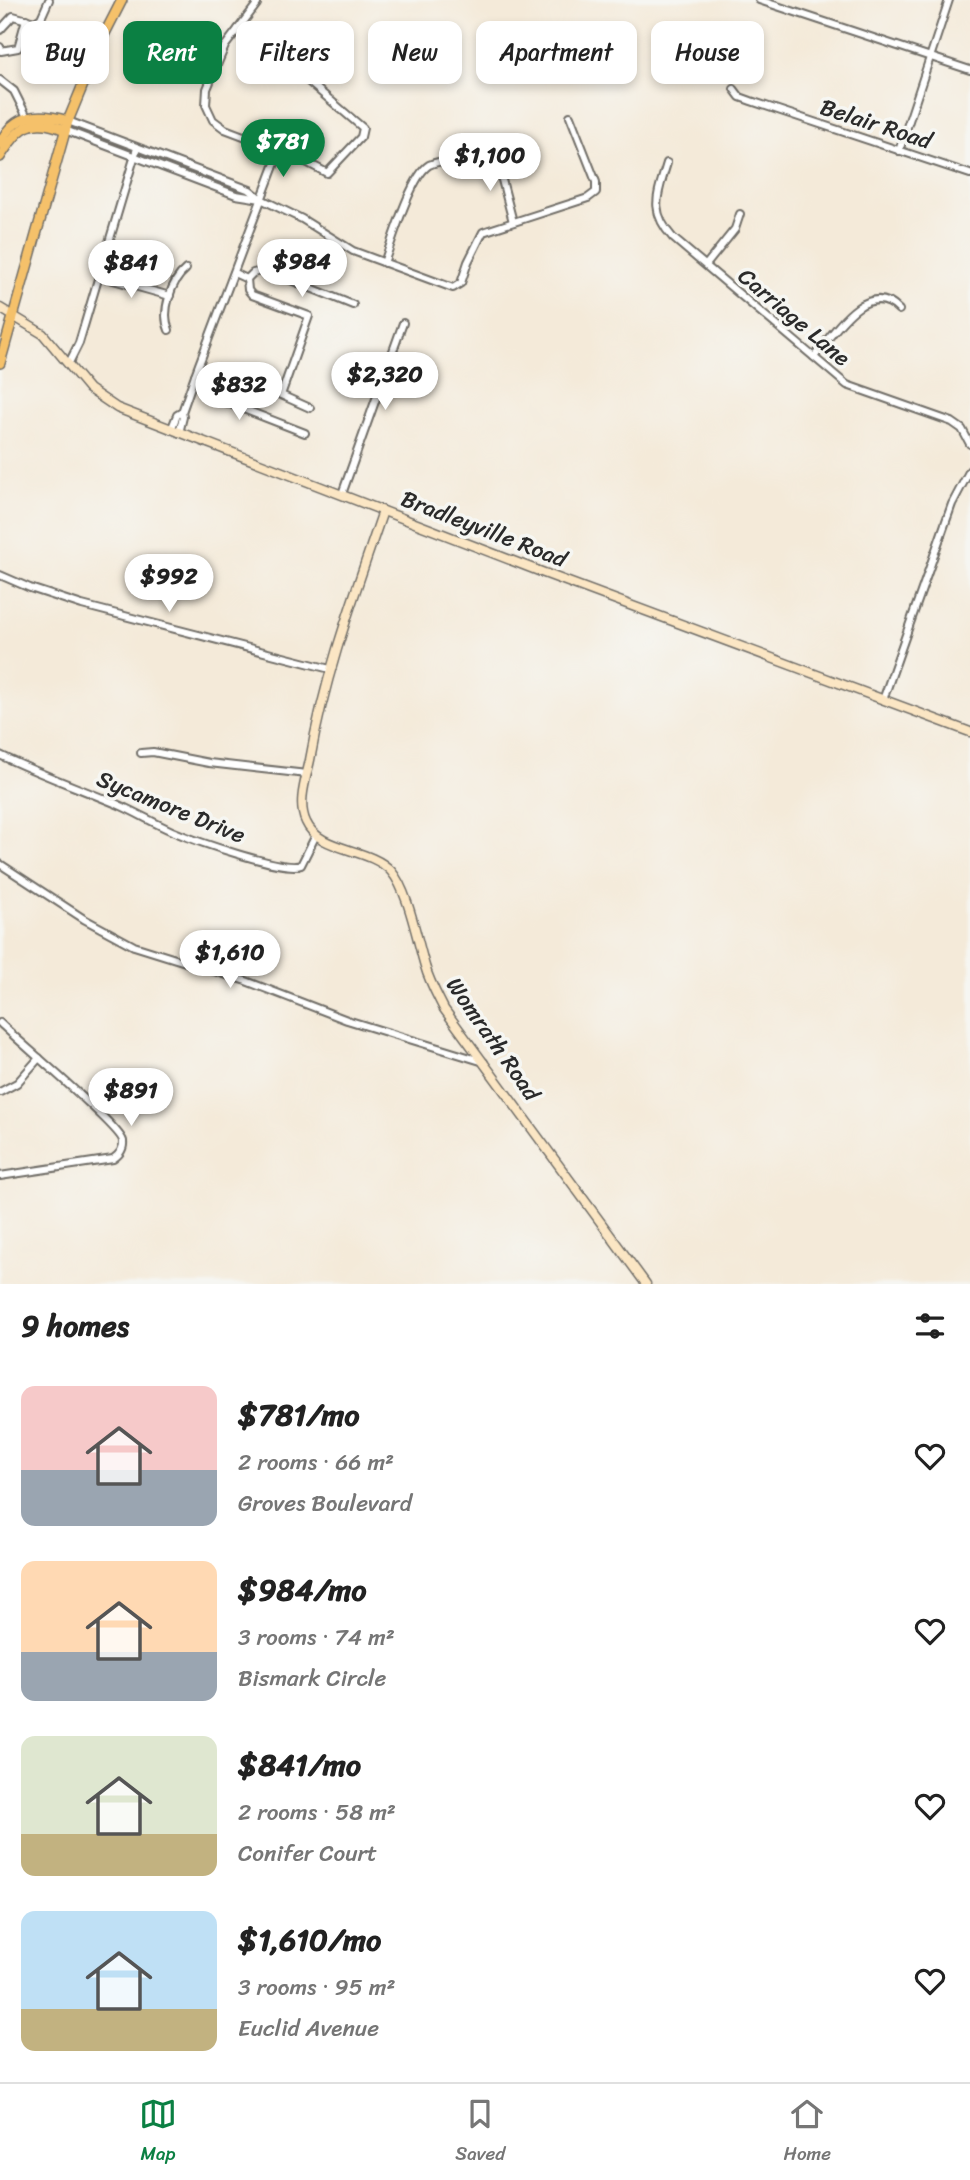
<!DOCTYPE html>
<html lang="en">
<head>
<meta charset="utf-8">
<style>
	:root { --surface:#fff; --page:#f6f6f6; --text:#222; --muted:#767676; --line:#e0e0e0; --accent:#0b8043 }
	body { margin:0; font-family:Sriracha,sans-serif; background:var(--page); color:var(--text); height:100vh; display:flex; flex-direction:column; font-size:26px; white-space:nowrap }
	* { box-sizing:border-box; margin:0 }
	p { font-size:23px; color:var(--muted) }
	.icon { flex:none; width:38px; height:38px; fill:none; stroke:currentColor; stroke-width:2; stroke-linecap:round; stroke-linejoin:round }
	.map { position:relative; height:1284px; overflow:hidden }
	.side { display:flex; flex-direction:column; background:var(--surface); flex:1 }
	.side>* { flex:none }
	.hud { position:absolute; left:21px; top:21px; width:929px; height:63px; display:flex; gap:14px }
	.price { position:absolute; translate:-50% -60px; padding:0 16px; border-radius:24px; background:#fff; color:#222; font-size:23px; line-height:46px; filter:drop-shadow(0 2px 4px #0008) }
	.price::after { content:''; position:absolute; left:50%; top:42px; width:21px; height:16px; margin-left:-10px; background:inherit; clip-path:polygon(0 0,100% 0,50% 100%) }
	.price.current { background:var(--accent); color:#fff }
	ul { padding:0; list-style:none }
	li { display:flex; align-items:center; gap:21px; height:175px; padding:0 21px }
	li span { display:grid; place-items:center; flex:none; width:196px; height:140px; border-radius:14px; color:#555 }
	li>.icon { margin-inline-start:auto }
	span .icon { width:84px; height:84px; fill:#fffc; stroke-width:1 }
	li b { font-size:30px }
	h2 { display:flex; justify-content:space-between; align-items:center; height:84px; padding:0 21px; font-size:30px }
	.chip { padding:0 24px; border-radius:14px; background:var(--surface); box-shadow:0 4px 10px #0003; font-size:24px; line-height:63px }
	.chip.current { background:var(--accent); color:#fff }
	.tabs { display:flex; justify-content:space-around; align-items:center; height:98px; border-top:2px solid var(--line); background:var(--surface); font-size:19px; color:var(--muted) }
	.tabs a { display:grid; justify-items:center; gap:4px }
	.tabs .current { color:var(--accent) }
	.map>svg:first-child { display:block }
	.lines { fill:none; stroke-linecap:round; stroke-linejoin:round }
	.street-casing { stroke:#716e68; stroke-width:10 }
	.secondary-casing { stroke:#716e68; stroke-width:11 }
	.primary-casing { stroke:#716e68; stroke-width:12 }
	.street { stroke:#fff; stroke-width:6 }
	.secondary { stroke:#fbe6c4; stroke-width:8 }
	.primary { stroke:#f5c16b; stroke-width:9 }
	.labels { text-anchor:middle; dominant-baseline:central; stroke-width:7; stroke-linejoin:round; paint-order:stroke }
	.street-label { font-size:23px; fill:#2b2b2b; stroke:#f6f6f2 }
</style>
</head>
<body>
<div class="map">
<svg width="970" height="1284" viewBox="0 0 970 1284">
	<rect width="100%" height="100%" fill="#f6f6f2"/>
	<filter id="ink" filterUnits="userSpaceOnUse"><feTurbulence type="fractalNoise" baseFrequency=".0143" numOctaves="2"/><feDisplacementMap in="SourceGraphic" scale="14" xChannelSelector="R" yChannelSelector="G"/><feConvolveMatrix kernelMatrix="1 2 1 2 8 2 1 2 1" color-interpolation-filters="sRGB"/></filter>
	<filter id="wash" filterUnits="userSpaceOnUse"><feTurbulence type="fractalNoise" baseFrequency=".00686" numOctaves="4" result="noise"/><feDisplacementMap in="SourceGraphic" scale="28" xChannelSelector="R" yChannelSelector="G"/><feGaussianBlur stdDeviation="1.57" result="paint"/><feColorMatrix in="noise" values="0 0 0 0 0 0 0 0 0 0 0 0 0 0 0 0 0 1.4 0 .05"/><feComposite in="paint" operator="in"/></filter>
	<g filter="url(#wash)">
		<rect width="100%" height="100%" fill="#f4ead9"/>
	</g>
	<g filter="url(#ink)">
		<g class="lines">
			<!-- street casing -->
			<g class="street-casing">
				<g id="street">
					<polyline points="759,0 970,70"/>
					<polygon points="238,29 249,31 363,128 361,137 327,173 291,154 225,129 213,120 206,105 207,89 225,46"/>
					<polyline points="238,29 257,4"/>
					<polyline points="0,30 13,16 35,22 41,18 49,0"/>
					<polyline points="0,47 1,51 18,48 26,19"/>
					<polyline points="0,80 14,91 27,117"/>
					<polyline points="734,89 740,97 751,101 970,174"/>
					<polyline points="68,121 250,190 261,199 302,219 353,251 453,288 461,283 468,262 483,232 588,198 596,192 596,182 570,116"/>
					<polyline points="65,130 236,195 261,199"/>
					<polyline points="899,151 949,0"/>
					<polyline points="496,157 513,222"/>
					<path d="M667,163C658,194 648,210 673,238L847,385L952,422L962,429L970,444"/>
					<path d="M384,263C392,241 411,176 429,165C445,157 496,157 516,155"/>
					<polyline points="706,265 735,229 740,214"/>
					<polyline points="234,273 247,279 248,290 252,295 309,316 281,395"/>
					<polyline points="99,276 170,296"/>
					<polyline points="247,279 253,273 266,270 353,305"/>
					<path d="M169,330C161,312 171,281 186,269"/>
					<path d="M814,357C833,334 867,277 899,310"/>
					<polyline points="69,363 79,343 137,148"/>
					<polyline points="195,375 206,380 218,374 281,395 310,408"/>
					<polyline points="206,380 210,396 305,433"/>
					<polyline points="171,430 177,415 182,412"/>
					<polyline points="179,433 183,417 182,412 195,375 280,150"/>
					<polyline points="342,494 403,323"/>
					<polyline points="0,575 30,588 82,605 330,669"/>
					<polyline points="883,700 952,504 970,470"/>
					<polyline points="141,753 153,752 209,763 307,774"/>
					<path d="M0,755C39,774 79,788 119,805C137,813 154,823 172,831C193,840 283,872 301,865L316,835"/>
					<polyline points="0,864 84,919 134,946 246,981 347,1020 484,1062"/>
					<path d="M0,1023C18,1041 120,1126 123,1141C124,1150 119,1155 113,1159L0,1176"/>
					<polyline points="0,1092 17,1083 39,1058"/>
				</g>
			</g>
			<!-- secondary casing -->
			<g class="secondary-casing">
				<g id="secondary">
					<polyline points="0,308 43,334 89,389 117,408 544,573 970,732"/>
					<path d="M383,511C355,593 325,674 310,760C306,779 297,803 306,822C319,852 369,847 391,871C408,890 417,940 425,966C429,981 437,995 444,1009L646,1284"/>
				</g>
			</g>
			<!-- primary casing -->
			<g class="primary-casing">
				<g id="primary">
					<path d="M0,144C13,113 39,112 68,121"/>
					<path d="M0,157C18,128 30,115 65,130"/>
					<polyline points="0,363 68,121 101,41 122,0"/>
				</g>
			</g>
			<!-- street -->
			<use href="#street" class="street"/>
			<!-- secondary -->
			<use href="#secondary" class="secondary"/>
			<!-- primary -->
			<use href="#primary" class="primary"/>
		</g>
	</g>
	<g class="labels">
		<!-- street labels -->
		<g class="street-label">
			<text transform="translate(876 124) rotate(18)">Belair Road</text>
			<text transform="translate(794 317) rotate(40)">Carriage Lane</text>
			<text transform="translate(484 529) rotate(21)">Bradleyville Road</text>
			<text transform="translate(171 807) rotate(22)">Sycamore Drive</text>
			<text transform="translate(493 1039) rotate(55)">Womrath Road</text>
		</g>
	</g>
</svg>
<b class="price current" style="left:283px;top:179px">$781</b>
<b class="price" style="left:490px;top:193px">$1,100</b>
<b class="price" style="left:302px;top:299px">$984</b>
<b class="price" style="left:131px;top:300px">$841</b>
<b class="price" style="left:385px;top:412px">$2,320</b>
<b class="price" style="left:239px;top:422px">$832</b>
<b class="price" style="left:169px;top:614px">$992</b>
<b class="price" style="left:230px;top:990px">$1,610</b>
<b class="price" style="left:131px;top:1128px">$891</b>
<div class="hud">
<a class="chip">Buy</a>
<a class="chip current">Rent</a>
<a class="chip">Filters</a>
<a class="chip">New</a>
<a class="chip">Apartment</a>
<a class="chip">House</a>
</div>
</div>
<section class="side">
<h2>9 homes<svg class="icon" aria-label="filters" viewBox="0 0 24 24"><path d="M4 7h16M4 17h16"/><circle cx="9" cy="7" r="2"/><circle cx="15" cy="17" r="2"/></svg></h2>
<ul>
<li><span style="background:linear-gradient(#f6c9c9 60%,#9aa5b1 0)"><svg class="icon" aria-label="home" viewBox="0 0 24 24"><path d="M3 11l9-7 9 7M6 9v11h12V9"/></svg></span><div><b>$781/mo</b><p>2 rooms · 66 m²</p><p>Groves Boulevard</p></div><svg class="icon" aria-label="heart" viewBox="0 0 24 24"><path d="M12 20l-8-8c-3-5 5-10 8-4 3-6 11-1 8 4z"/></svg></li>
<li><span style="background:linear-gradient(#ffd9b3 65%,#9aa5b1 0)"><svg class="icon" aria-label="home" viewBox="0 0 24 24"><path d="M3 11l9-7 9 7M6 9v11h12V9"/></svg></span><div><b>$984/mo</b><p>3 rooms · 74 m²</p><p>Bismark Circle</p></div><svg class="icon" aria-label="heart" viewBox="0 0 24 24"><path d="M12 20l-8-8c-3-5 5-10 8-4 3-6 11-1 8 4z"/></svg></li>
<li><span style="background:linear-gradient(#dfe7d0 70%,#c2b280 0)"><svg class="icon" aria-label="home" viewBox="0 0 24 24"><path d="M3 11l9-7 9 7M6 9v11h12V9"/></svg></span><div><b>$841/mo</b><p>2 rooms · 58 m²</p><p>Conifer Court</p></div><svg class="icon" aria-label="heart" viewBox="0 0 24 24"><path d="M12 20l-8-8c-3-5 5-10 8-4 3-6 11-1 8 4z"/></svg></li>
<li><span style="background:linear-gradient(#bfe0f5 70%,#c2b280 0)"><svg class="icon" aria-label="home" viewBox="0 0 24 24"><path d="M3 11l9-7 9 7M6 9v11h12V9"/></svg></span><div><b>$1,610/mo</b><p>3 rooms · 95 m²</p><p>Euclid Avenue</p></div><svg class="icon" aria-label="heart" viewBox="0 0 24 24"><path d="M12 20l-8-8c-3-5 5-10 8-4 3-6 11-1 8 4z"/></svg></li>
</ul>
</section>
<nav class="tabs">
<a class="current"><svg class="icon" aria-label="map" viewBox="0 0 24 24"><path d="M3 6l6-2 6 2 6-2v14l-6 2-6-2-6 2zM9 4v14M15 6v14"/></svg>Map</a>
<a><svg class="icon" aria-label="saved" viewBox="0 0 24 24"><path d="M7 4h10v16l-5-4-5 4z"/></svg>Saved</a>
<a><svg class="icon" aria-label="home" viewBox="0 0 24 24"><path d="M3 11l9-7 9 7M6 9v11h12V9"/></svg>Home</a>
</nav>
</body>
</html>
